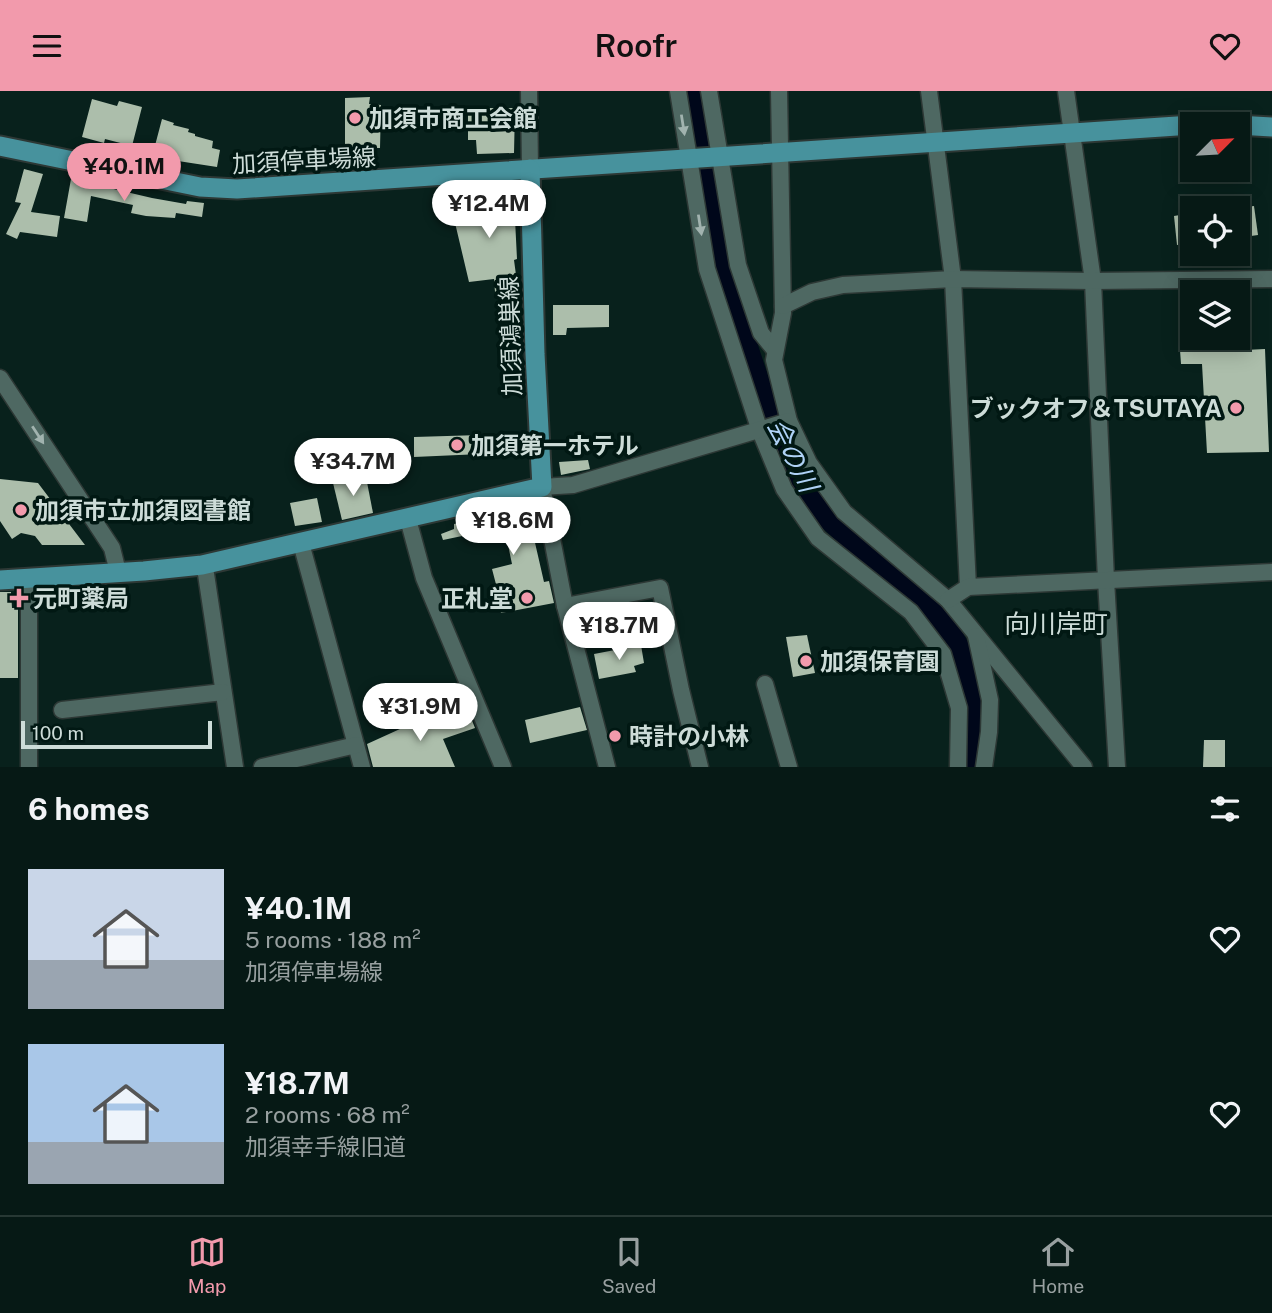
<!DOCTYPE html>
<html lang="en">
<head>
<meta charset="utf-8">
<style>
	:root { --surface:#061915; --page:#0f221e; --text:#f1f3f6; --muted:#98a0a0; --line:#273834; --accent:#f29aac }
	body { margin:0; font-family:"Public Sans","Noto Sans JP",sans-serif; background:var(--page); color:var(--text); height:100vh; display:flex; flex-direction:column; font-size:26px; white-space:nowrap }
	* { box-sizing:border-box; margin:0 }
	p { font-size:23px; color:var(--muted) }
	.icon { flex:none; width:38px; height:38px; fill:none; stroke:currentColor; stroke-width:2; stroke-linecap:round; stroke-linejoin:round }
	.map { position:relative; height:676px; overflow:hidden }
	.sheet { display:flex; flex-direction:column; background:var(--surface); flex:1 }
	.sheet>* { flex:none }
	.needle { width:46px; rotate:66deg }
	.controls { position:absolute; left:1180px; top:21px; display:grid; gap:14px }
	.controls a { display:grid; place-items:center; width:70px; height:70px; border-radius:0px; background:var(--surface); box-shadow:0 4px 18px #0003,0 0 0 2px var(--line); font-size:35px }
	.scale { position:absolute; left:21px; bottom:18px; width:191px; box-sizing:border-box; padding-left:7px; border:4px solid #cddcd8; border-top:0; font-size:19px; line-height:24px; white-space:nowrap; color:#cddcd8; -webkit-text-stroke:5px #011813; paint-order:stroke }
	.price { position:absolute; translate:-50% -60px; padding:0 16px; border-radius:24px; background:#fff; color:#222; font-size:23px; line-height:46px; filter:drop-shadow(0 2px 4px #0008) }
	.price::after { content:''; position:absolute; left:50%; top:42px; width:21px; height:16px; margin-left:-10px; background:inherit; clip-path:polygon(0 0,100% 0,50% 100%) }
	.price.current { background:var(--accent); color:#111 }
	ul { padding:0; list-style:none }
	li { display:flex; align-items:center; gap:21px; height:175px; padding:0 28px }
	li span { display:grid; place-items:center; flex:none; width:196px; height:140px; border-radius:0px; color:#555 }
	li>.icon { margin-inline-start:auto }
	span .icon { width:84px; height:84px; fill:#fffc; stroke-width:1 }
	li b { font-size:30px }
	h2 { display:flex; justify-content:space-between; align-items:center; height:84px; padding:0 28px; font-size:30px }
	header { display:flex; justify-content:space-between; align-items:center; height:91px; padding:0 28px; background:var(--accent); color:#111; font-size:32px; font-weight:600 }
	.dock { display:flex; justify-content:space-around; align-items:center; height:98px; border-top:2px solid var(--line); background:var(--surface); font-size:19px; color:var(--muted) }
	.dock a { display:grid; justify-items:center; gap:4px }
	.dock .current { color:var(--accent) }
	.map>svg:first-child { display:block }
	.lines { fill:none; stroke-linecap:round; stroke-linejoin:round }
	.river { stroke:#00071a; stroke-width:23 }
	.building { fill:#acbeab }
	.minor-casing { stroke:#2d3835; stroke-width:19 }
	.major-casing { stroke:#2d3835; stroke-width:23 }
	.minor { stroke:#4e6862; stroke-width:16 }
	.major { stroke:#47929d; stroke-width:19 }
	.oneway { fill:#a1b3af }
	.poi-dot { fill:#f29aac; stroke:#011813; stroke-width:2.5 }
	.labels { text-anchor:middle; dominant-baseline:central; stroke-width:7; stroke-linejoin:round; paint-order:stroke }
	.poi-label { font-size:24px; font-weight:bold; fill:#cddcd8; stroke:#011813; text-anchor:start }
	.street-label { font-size:24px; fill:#cddcd8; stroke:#011813 }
	.water-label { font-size:26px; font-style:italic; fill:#afd2f6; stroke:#011813 }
	.neighbourhood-label { font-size:26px; fill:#cddcd8; stroke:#011813 }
</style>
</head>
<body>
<header><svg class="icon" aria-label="menu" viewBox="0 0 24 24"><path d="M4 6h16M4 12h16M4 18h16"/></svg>Roofr<svg class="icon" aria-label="heart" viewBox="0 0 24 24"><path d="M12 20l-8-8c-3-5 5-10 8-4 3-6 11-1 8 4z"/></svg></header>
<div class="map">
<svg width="1272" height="676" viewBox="0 0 1272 676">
	<rect width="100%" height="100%" fill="#08211c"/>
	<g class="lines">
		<!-- river -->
		<polyline class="river" points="696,0 708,83 738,230 761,300 806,396 824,423 945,533 958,557 976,614 976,649 971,676"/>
	</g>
	<!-- building -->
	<g class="building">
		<polygon points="370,6 369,13 381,14 380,57 345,57 345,7"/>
		<polygon points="92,8 117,15 119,10 142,16 132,55 105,48 104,52 82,46"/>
		<polygon points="468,17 515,17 514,62 477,63 476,49 468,49"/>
		<polygon points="162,28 174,32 173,34 189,38 188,41 195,43 195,45 213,50 212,57 220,59 217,76 152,66"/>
		<polygon points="24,78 43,83 31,121 60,125 57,146 20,141 17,148 6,143 21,112 15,111"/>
		<polygon points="71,88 152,107 186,113 187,110 204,112 202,126 176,122 175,127 146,125 131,122 133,114 91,105 87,131 64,127"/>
		<polygon points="507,104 514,108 517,168 514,169 518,199 495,201 494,188 469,191 456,136 454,130 450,130 450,117 469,115 468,106"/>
		<polygon points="1254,115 1258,144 1237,147 1237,117"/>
		<polygon points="1192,122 1192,152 1177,154 1174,125"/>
		<polygon points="553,214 609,214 609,236 567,237 566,244 553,244"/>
		<polygon points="1179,245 1245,247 1245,259 1265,258 1269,361 1207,362 1202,273 1181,273"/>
		<polygon points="480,344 481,363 414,366 414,346"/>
		<polygon points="588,369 590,378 561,384 559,371"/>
		<polygon points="366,386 373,422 342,429 333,392"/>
		<polygon points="0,388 38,392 85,454 42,454 35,445 21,442 12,448 0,430"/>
		<polygon points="317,407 322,431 295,435 290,412"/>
		<polygon points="532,411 538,442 533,443 544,491 549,490 554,512 501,522 498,511 494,512 492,502 498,501 492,478 512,473 507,449 488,452 486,440 443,449 441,443 454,438 454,433 464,431 465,434 484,427 483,422"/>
		<polygon points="61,497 61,516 39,516 39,499"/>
		<polygon points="0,501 11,501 12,517 18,517 18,587 0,587"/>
		<polygon points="807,544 815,582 793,586 786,546"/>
		<polygon points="641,554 644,572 634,575 636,581 599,588 594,563"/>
		<polygon points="580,616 587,639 530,652 525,629"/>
		<polygon points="446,617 451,628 469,622 475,637 443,648 455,676 373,676 367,653"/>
		<polygon points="1204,649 1225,649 1225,676 1203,676"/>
	</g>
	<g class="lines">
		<!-- minor casing -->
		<g class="minor-casing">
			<g id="minor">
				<polyline points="529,0 530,78"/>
				<polyline points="678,0 707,178 760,340 784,398 818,447 911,521 943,563 959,617 958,676"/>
				<polyline points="709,0 738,174 761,242 774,258"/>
				<polyline points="779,0 783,222 774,269 789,330 809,372 844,421 948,509 1084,676"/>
				<polyline points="929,0 953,188 968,496"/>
				<polyline points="1066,0 1093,190 1106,489 1117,676"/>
				<polyline points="783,215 812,201 843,194 953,188 1093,190 1272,188"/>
				<polyline points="0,287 112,457 118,481"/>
				<polyline points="408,428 424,487 503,676"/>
				<polyline points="301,452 362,676"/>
				<polyline points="202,474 206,483 235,676"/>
				<polyline points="948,509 968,496 1272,481"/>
				<polyline points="565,515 660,497 681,599 700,676"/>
				<polyline points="976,545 990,609 989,641 984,676"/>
				<polyline points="765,593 789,676"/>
				<polyline points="62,619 223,601"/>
				<polyline points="29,676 29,487"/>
				<polyline points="262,676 356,654"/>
				<polyline points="607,676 565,515 542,396 573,394 789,330"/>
			</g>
		</g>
		<!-- major casing -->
		<g class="major-casing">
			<g id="major">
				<polyline points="1237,34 1272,36"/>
				<polyline points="0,55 200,96 237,98 1192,34"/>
				<polyline points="0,489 144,480 202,474 542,396 535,263 530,78"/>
			</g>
		</g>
		<!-- minor -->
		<use href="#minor" class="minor"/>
		<!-- major -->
		<use href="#major" class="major"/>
	</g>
	<!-- one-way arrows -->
	<defs><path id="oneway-solid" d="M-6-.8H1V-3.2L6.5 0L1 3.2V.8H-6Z" transform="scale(1.75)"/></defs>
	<g class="oneway">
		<use href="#oneway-solid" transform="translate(683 34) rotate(81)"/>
		<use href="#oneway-solid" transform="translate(700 134) rotate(81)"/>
		<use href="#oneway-solid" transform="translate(38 344) rotate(57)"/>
	</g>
	<!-- markers -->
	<g class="poi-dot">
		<circle cx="355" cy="27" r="7"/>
		<circle cx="1236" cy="317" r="7"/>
		<circle cx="457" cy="354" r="7"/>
		<circle cx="21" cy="419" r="7"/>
		<path d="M15.5 496.5h7v7h7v7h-7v7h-7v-7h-7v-7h7z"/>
		<circle cx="527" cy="507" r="7"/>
		<circle cx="806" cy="570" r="7"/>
		<circle cx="615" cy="645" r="7"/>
	</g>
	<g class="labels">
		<!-- poi labels -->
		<g class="poi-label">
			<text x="369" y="27">加須市商工会館</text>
			<text x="1222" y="317" text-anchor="end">ブックオフ＆TSUTAYA</text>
			<text x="471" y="354">加須第一ホテル</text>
			<text x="35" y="419">加須市立加須図書館</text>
			<text x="33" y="507">元町薬局</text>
			<text x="513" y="507" text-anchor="end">正札堂</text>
			<text x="820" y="570">加須保育園</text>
			<text x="629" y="645">時計の小林</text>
		</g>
		<!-- street labels -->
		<g class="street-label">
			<text transform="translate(304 69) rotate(-3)">加須停車場線</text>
			<text transform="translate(510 245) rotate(-92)">加須鴻巣線</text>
		</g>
		<!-- water labels -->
		<g class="water-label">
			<text transform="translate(793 364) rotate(63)">会の川</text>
		</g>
		<!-- neighbourhood labels -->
		<g class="neighbourhood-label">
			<text x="1056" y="532">向川岸町</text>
		</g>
	</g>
</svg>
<div class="controls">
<a><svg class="needle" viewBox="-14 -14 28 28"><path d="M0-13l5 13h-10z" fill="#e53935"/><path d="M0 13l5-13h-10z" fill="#98a0a0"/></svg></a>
<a><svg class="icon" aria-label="locate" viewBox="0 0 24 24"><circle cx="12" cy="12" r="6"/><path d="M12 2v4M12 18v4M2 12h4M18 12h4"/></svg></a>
<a><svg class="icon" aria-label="layers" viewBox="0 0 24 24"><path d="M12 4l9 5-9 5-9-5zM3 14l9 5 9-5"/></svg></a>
</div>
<div class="scale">100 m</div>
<b class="price current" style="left:124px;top:112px">¥40.1M</b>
<b class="price" style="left:489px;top:149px">¥12.4M</b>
<b class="price" style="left:353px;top:407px">¥34.7M</b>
<b class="price" style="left:513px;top:466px">¥18.6M</b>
<b class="price" style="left:619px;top:571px">¥18.7M</b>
<b class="price" style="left:420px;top:652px">¥31.9M</b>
</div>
<section class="sheet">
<h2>6 homes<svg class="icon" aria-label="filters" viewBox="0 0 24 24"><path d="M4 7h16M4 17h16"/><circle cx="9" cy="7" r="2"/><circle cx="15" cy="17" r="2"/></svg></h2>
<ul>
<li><span style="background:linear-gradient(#c9d6e8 65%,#9aa5b1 0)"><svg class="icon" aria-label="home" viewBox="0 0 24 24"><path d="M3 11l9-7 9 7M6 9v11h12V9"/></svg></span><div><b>¥40.1M</b><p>5 rooms · 188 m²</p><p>加須停車場線</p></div><svg class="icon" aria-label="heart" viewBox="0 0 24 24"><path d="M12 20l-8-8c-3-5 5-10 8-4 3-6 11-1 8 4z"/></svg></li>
<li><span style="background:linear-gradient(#a9c7e8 70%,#9aa5b1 0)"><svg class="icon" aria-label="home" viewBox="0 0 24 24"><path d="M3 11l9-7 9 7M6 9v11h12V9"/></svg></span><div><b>¥18.7M</b><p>2 rooms · 68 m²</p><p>加須幸手線旧道</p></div><svg class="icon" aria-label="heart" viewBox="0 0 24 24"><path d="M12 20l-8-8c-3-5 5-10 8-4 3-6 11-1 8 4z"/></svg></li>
</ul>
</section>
<nav class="dock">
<a class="current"><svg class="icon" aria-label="map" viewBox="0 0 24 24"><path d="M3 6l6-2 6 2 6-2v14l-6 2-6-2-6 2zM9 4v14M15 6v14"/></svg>Map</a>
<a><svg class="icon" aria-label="saved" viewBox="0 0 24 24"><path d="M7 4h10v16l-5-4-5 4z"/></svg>Saved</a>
<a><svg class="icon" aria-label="home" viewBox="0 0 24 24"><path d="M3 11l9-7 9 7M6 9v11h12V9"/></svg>Home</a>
</nav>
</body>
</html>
